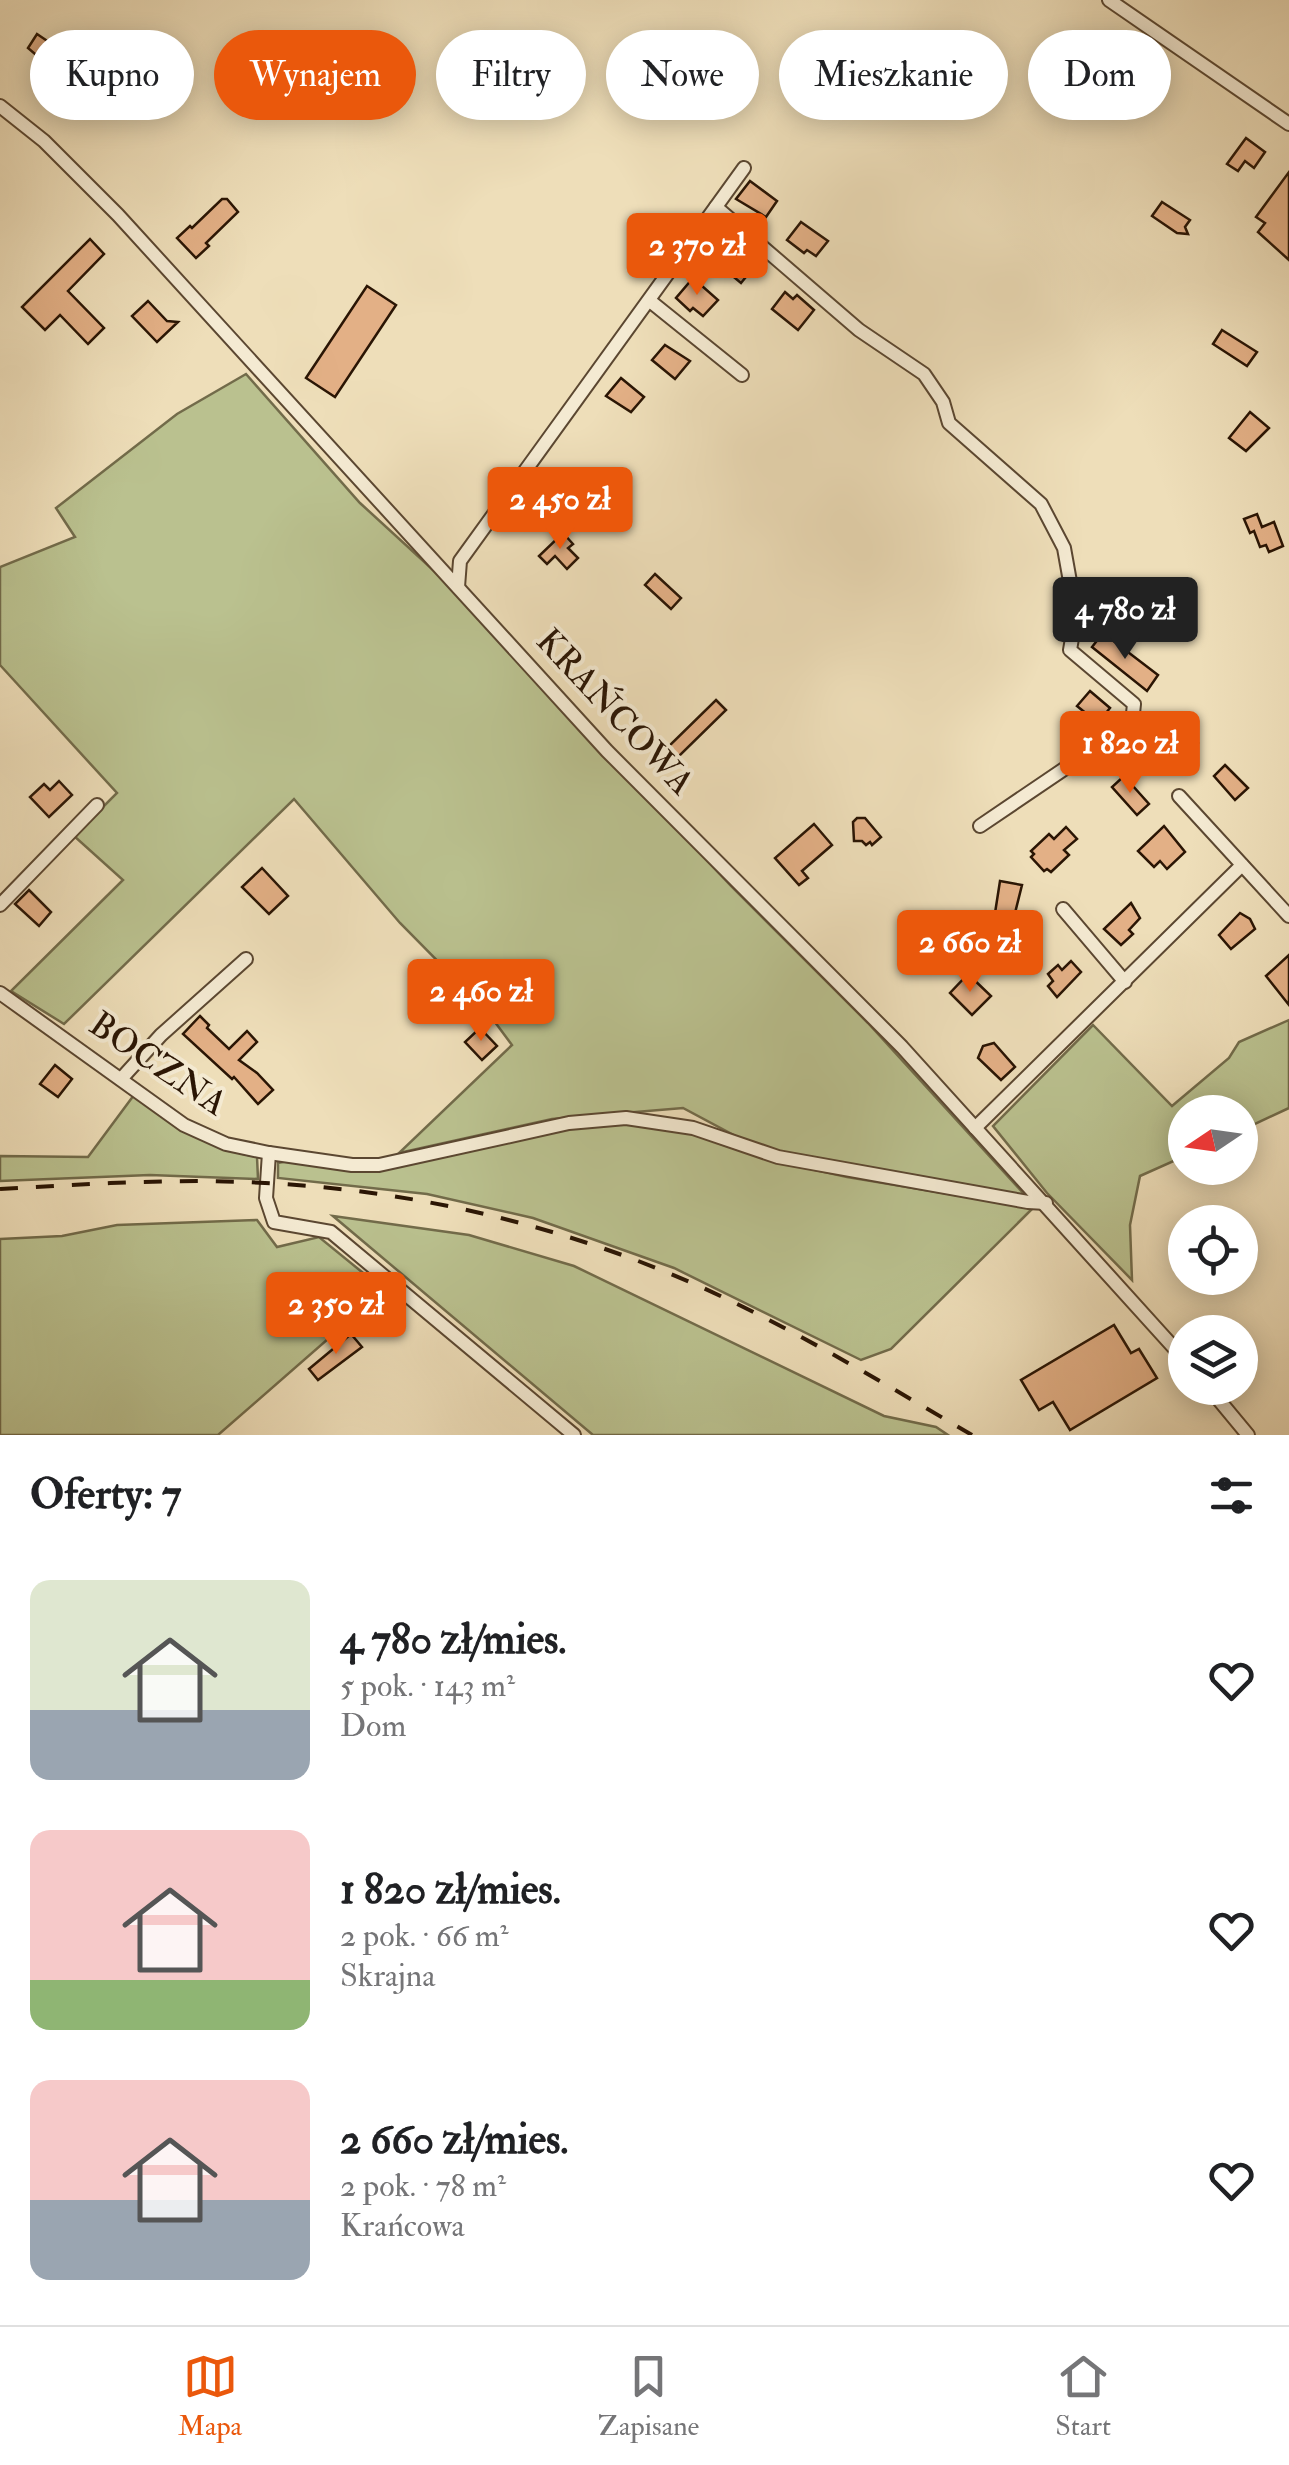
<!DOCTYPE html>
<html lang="pl">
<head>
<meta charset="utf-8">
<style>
	:root { --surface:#fff; --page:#f2f2f2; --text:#202124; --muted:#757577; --line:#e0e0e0; --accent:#ea580c }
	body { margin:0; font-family:"IM FELL Double Pica",serif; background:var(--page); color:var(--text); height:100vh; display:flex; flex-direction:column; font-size:38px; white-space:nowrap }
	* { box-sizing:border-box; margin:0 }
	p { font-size:32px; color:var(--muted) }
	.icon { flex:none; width:55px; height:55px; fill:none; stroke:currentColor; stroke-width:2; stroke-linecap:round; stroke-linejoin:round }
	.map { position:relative; height:1435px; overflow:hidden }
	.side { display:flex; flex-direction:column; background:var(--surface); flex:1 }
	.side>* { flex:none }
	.banner { position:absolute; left:30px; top:30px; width:1230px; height:90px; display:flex; gap:20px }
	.needle { width:65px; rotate:257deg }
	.tools { position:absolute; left:1168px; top:1095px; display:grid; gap:20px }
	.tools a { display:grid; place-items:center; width:90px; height:90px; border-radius:50%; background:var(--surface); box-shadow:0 5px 25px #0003; font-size:50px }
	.price { position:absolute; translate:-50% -85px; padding:0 22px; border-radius:10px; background:var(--accent); color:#fff; font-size:32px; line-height:65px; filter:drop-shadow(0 2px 5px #0008) }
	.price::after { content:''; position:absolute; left:50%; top:60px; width:30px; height:22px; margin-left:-15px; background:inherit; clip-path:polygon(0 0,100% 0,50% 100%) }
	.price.selected { background:#222; color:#fff }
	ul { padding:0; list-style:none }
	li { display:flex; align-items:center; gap:30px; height:250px; padding:0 30px }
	li span { display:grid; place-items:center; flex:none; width:280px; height:200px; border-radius:20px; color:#555 }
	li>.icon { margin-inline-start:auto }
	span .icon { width:120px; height:120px; fill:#fffc; stroke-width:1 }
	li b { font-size:42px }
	h2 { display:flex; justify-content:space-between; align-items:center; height:120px; padding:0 30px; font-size:42px }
	.pill { padding:0 35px; border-radius:45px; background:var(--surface); box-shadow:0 5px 25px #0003; font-size:35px; line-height:90px }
	.pill.selected { background:var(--accent); color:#fff }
	.tab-bar { display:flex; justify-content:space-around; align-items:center; height:140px; border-top:2px solid var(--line); background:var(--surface); font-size:28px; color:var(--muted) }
	.tab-bar a { display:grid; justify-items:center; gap:5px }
	.tab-bar .selected { color:var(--accent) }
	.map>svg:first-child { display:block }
	.green { fill:#bac18f; stroke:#726b4a; stroke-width:2.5 }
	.building { fill:#e3b086; stroke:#2a1504; stroke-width:2.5 }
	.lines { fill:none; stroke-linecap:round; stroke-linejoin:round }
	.street-casing { stroke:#5b4731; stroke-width:16 }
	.street { stroke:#f4ead2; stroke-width:12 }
	.rail { stroke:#2a1504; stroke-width:4; stroke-dasharray:18 18; stroke-linecap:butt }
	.labels { text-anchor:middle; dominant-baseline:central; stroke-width:8; stroke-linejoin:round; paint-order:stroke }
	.street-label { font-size:35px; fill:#2a1504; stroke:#f4ead2 }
</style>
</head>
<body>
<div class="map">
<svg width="1289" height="1435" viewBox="0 0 1289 1435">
	<rect width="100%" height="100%" fill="#eedeb9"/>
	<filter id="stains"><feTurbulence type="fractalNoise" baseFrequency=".002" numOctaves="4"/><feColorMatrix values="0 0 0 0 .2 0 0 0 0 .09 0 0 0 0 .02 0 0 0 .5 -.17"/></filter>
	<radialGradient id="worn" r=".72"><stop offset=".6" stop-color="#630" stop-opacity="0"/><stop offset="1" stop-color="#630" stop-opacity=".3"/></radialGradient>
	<!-- green -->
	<g class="green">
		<polygon points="246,374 360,503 444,580 731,886 868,1023 1024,1194 1011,1194 787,1154 745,1141 683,1108 552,1119 399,1153 512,1045 486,1010 400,923 294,799 64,1024 11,991 123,880 74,836 117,793 0,665 0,567 75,537 56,508 177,414"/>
		<polygon points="1289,1020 1289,1108 1240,1131 1240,1112 1185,1112 1185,1156 1140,1176 1130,1225 1132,1280 1047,1193 993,1126 1093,1025 1172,1106 1229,1058 1239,1042"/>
		<path d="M134,1095C174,1123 209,1149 257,1157L258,1179L150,1175L0,1181V1156L88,1157Z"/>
		<polygon points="625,1121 665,1124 770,1160 847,1177 1033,1208 891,1349 861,1360 674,1268 533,1218 427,1194 278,1178 278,1163 292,1160 359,1170 556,1129"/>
		<polygon points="333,1216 469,1235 574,1266 884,1416 936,1427 948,1435 593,1435"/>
		<polygon points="257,1220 277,1247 319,1237 384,1290 218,1435 0,1435 0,1239 62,1236 117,1225"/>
	</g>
	<!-- building -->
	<g class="building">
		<polygon points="37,34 68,55 56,72 28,48"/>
		<polygon points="1145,62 1149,70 1159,74 1156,83 1158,87 1152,93 1130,85 1131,80 1123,77 1127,64 1136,67"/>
		<polygon points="1246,138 1265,152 1254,168 1245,161 1238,171 1227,164"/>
		<polygon points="1289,172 1289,260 1258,232 1265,223 1256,217"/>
		<polygon points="750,181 777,201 766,217 736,199"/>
		<polygon points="222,199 227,199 238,212 206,243 209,246 196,258 177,238 190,226 192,228"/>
		<polygon points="1162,202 1190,220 1185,227 1188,234 1177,233 1152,216"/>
		<polygon points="801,222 828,241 816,256 807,250 804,253 787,240"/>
		<polygon points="90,239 104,254 68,291 104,328 88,344 60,315 45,330 22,307"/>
		<polygon points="732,245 740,254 743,250 758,262 741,283 717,263"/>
		<polygon points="693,278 718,300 703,316 693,308 690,311 676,298"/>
		<polygon points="367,286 396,305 335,397 306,378"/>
		<polygon points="785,292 793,299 797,295 814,310 798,330 772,309"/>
		<polygon points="148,301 167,321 178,322 157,342 132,316"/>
		<polygon points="1222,330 1257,352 1247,366 1213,344"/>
		<polygon points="665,345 690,361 675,379 652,360"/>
		<polygon points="621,378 644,397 631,412 606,396"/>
		<polygon points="1250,412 1269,428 1246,451 1229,438"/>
		<polygon points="1257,514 1262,527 1274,522 1283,546 1269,552 1266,545 1260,547 1254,531 1250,533 1244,519"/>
		<polygon points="563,533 573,544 568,548 578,558 567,569 555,556 547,564 539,556"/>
		<polygon points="655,574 681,598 671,609 645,585"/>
		<polygon points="1103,633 1158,675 1147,691 1092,647"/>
		<polygon points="1090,691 1110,708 1098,723 1077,706"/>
		<polygon points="716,700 726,710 677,758 667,748"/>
		<polygon points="1171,716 1198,743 1183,757 1156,729"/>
		<polygon points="1225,765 1248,788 1235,800 1214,776"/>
		<polygon points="1124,776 1149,804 1137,815 1112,787"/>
		<polygon points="59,781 72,795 49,817 30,797 44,784 50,790"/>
		<polygon points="857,818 865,818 881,837 872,845 870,842 866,845 862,841 854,841 853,822"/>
		<polygon points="814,824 832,845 802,871 808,878 799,885 775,858"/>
		<polygon points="1164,826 1185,852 1167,869 1160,861 1154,867 1138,851"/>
		<polygon points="1066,827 1077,839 1064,850 1069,855 1051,872 1047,869 1044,871 1031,857 1034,854 1031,851 1049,834 1054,839"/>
		<polygon points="262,868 288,896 269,914 242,887"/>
		<polygon points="1000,881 1022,885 1014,917 995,913"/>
		<polygon points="29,890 51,912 39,926 15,904"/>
		<polygon points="1131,903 1140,918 1129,930 1133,934 1121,945 1104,929"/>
		<polygon points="1240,913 1250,919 1255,929 1231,949 1219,935"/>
		<polygon points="1289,955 1289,1005 1266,976"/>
		<polygon points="1071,961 1081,972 1057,997 1048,986 1053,981 1048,974 1058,965 1062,970"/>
		<polygon points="968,974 991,996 972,1015 950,993"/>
		<polygon points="200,1016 209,1025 207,1028 229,1049 247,1031 257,1042 239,1060 257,1073 273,1090 258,1104 234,1077 232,1079 183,1034"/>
		<polygon points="480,1028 497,1046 482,1060 465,1042"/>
		<polygon points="994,1043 1015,1067 1001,1080 978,1058 983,1046"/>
		<polygon points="55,1065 72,1079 58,1097 40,1084"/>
		<polygon points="1114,1325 1131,1353 1139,1349 1157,1378 1070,1430 1053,1402 1039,1410 1021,1380"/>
		<polygon points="351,1334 362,1347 318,1380 309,1369"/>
	</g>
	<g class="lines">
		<!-- street casing -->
		<g class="street-casing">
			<g id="street">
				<polyline points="1109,0 1289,124"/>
				<polyline points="0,106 44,141 118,215 607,751 902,1047 1185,1360"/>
				<polyline points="716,207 859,330 924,374 943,402 949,423 1041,504 1064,548 1076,615 1070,650 1134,704 1132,723 980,826"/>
				<polyline points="650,301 742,375"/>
				<polyline points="458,587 460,561 744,168"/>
				<polyline points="1179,796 1289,916"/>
				<polyline points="0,905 97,805"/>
				<polyline points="1063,909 1125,982"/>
				<polyline points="0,993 184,1125 226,1144 269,1153 266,1198 274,1222 331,1232 574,1435"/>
				<polyline points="121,1079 161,1035 246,959"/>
				<polyline points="975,1128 1242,865"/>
				<polyline points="269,1153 352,1165 379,1165 569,1123 626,1118 693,1128 778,1157 1028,1202 1046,1203"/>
				<polyline points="1209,1388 1248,1435"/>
			</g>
		</g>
		<!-- street -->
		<use href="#street" class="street"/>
		<!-- rail -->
		<path class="rail" d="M0,1189C88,1184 177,1178 265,1183C413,1190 564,1226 699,1286C794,1329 883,1383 972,1435"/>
	</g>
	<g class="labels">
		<!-- street labels -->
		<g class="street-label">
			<text transform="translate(615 712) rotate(47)">KRAŃCOWA</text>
			<text transform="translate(158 1064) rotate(34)">BOCZNA</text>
		</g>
	</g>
	<rect width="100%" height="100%" filter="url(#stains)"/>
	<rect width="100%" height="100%" fill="url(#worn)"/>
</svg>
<div class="tools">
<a><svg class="needle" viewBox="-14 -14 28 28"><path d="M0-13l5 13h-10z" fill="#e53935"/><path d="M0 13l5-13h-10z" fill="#757577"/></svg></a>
<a><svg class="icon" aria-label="locate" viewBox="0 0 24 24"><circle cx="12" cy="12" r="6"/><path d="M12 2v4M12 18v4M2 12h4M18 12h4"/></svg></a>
<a><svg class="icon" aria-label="layers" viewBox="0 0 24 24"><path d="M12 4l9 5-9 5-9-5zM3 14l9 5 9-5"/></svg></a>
</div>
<b class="price" style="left:697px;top:298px">2 370 zł</b>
<b class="price" style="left:560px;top:552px">2 450 zł</b>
<b class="price selected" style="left:1125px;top:662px">4 780 zł</b>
<b class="price" style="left:1130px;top:796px">1 820 zł</b>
<b class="price" style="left:970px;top:995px">2 660 zł</b>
<b class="price" style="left:481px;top:1044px">2 460 zł</b>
<b class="price" style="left:336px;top:1357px">2 350 zł</b>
<div class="banner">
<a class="pill">Kupno</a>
<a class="pill selected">Wynajem</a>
<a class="pill">Filtry</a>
<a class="pill">Nowe</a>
<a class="pill">Mieszkanie</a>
<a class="pill">Dom</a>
</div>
</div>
<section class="side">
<h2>Oferty: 7<svg class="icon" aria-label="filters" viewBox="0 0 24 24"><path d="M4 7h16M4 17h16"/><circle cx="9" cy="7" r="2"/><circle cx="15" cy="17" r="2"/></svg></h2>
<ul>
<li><span style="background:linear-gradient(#dfe7d0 65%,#9aa5b1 0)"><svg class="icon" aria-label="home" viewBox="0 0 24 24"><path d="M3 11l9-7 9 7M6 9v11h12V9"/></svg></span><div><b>4 780 zł/mies.</b><p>5 pok. · 143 m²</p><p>Dom</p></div><svg class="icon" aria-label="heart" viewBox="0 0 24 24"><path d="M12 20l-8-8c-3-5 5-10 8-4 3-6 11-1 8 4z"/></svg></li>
<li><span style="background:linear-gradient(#f6c9c9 75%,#8fb573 0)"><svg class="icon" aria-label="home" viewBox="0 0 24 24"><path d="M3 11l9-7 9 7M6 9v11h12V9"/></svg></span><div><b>1 820 zł/mies.</b><p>2 pok. · 66 m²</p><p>Skrajna</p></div><svg class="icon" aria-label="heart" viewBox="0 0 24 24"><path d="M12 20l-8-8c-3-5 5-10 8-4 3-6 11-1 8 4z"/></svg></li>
<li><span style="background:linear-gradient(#f6c9c9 60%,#9aa5b1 0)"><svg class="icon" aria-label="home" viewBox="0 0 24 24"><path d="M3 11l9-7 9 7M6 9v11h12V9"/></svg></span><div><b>2 660 zł/mies.</b><p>2 pok. · 78 m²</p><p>Krańcowa</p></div><svg class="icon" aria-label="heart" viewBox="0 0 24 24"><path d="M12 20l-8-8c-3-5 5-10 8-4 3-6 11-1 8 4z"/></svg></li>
</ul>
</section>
<nav class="tab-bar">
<a class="selected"><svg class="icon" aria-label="map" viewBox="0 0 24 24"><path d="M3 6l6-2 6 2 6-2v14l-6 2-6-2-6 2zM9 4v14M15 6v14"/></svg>Mapa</a>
<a><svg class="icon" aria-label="saved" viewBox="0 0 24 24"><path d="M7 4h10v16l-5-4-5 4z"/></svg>Zapisane</a>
<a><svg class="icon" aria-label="home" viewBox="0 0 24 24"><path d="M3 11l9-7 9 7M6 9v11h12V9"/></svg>Start</a>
</nav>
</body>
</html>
